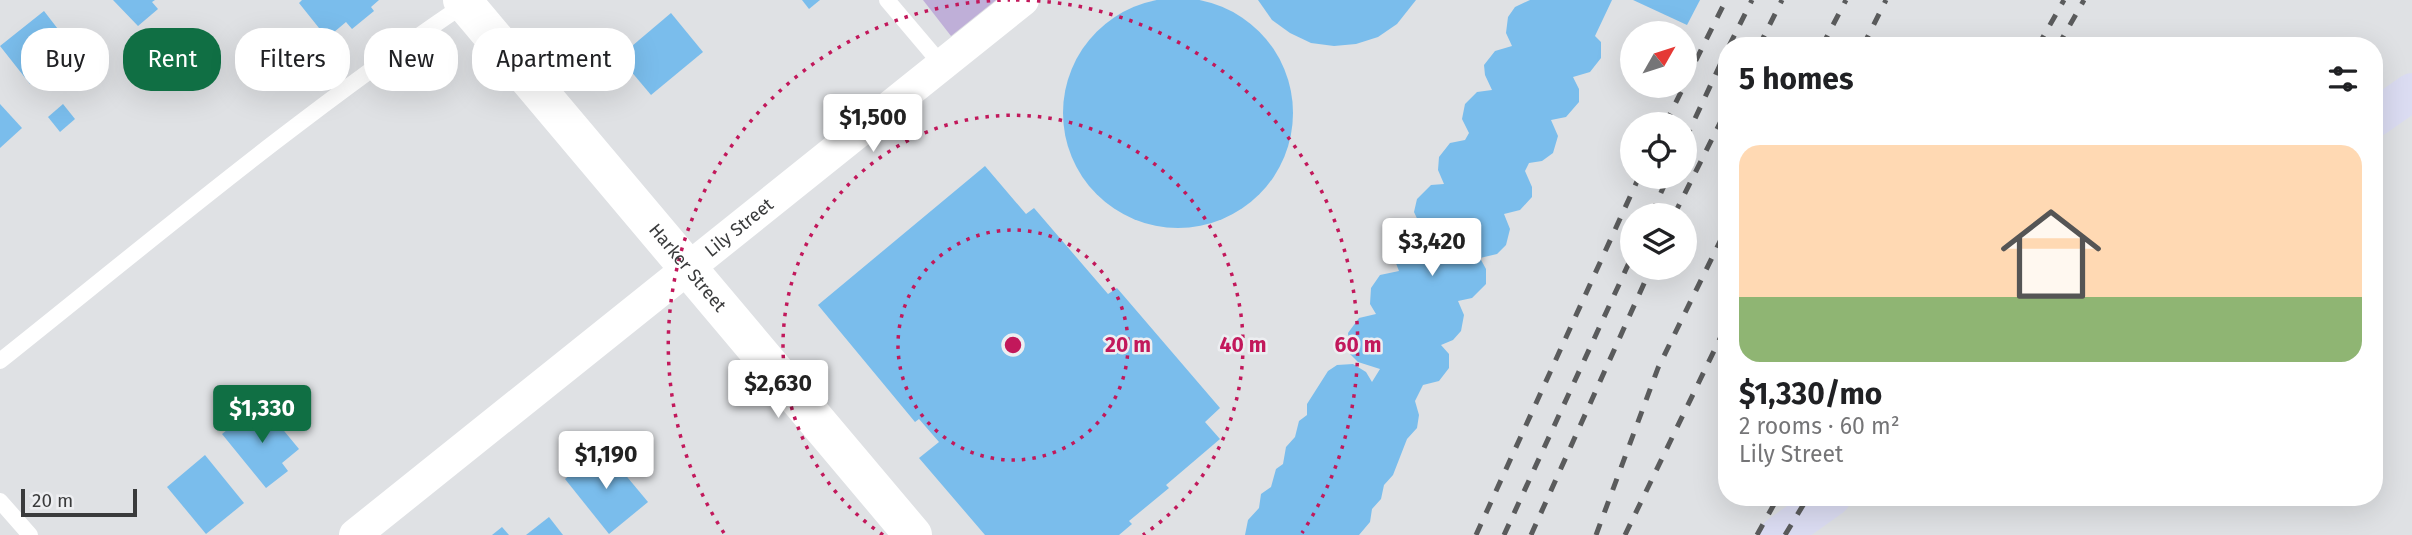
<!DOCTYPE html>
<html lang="en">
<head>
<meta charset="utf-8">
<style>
	:root { --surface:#fff; --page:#f6f6f6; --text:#202124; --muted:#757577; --line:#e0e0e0; --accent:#106f44 }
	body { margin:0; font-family:"Fira Sans",sans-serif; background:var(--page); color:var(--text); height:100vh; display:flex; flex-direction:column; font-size:26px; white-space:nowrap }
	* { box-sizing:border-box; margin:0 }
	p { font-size:23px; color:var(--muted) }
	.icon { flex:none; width:38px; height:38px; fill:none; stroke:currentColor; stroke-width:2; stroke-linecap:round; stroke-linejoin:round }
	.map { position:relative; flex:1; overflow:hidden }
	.panel { position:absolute; left:1718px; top:37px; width:665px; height:469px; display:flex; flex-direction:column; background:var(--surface); border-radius:28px; box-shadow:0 7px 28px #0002 }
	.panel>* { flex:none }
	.top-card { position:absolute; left:21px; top:28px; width:665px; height:63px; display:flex; gap:14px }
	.needle { width:46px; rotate:51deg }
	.controls { position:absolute; left:1620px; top:21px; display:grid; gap:14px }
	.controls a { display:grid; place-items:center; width:77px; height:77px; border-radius:50%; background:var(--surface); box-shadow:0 7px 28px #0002; font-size:35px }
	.scale { position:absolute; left:21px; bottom:18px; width:116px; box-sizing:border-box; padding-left:7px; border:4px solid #3a3b3c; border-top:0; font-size:19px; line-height:24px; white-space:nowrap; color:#3a3b3c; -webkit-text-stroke:5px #edeef1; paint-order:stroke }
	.price { position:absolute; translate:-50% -60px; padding:0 16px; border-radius:7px; background:#fff; color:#222; font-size:23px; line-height:46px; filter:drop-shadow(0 2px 4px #0008) }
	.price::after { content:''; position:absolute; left:50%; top:42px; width:21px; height:16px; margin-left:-10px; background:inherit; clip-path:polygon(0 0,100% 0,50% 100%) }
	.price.selected { background:var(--accent); color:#fff }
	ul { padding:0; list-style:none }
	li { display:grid; align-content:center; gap:14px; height:371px; padding:0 21px }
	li+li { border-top:2px solid var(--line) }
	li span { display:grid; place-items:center; height:217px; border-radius:21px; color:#555 }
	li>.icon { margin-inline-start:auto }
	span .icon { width:126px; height:126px; fill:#fffc; stroke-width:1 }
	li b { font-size:30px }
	h2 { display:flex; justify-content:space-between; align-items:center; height:84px; padding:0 21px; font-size:30px }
	.tag { padding:0 24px; border-radius:28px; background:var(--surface); box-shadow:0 7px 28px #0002; font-size:24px; line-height:63px }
	.tag.selected { background:var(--accent); color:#fff }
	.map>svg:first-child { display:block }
	.green { fill:#bfafd8 }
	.building { fill:#7abdec }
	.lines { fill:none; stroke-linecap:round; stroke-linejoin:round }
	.service { stroke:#fff; stroke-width:16 }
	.minor { stroke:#fff; stroke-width:32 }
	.tertiary { stroke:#fff; stroke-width:38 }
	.trunk { stroke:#dbdcf2; stroke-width:38 }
	.rail { stroke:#5a5b5c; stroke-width:5; stroke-dasharray:12 12; stroke-linecap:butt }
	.ring { fill:none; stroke:#c2185b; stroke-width:3.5; stroke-dasharray:3.5 7 }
	.labels { text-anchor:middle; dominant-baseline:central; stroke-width:5; stroke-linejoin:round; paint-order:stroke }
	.street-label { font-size:18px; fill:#3a3b3c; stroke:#edeef1 }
	.centre { fill:#c2185b; stroke:#edeef1; stroke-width:3.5 }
	.ring-label { font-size:21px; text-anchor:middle; font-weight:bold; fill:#c2185b; stroke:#edeef1; stroke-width:5; stroke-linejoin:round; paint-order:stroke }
</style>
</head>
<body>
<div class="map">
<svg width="2412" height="535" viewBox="0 0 2412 535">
	<rect width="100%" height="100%" fill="#dfe1e4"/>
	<!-- green -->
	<polygon class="green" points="923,0 996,0 951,36"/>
	<!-- building -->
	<g class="building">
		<circle cx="1178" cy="113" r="115"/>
		<polygon points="113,0 155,0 152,2 158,9 138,26"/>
		<polygon points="302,0 379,0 371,7 374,11 352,29 346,22 327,38 299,3"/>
		<polygon points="802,0 820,0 809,9"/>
		<polygon points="1258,0 1416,0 1397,24 1378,37 1356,44 1334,46 1311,43 1290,33 1272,20"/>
		<polygon points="1530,0 1612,0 1595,36 1601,42 1601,58 1590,72 1573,77 1579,89 1579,102 1566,117 1551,120 1558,136 1553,153 1542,161 1529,163 1525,171 1532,187 1532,197 1520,210 1504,214 1510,229 1506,245 1497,254 1480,258 1486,269 1486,284 1472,298 1458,301 1464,315 1461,331 1453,340 1441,345 1449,354 1449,368 1439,381 1423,385 1415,401 1419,415 1417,428 1407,439 1393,475 1384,485 1381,499 1372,509 1370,522 1359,535 1245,535 1248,520 1259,508 1261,494 1271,487 1276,469 1283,464 1286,447 1295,437 1299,421 1307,415 1307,404 1328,371 1337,365 1353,364 1366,372 1372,382 1380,369 1358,362 1350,354 1348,333 1359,318 1376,314 1370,304 1371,288 1380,275 1399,271 1392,253 1396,239 1405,230 1421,227 1414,212 1417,199 1431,185 1444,184 1438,170 1439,157 1450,143 1465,140 1469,133 1462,119 1465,104 1477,92 1492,90 1485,75 1484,65 1495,51 1512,46 1506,33 1508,17 1515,7"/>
		<polygon points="1633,0 1700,0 1687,25"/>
		<polygon points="44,11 61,33 54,38 74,63 43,88 36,79 30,84 0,46"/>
		<polygon points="671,13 703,52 651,95 619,57"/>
		<polygon points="1661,22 1682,33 1655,33"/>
		<polygon points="0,104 22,128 0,148"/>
		<polygon points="63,104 75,119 60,132 48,117"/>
		<polygon points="985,166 1026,214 1034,208 1108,294 1117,288 1220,408 1205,422 1220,439 1166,485 1169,488 1129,521 1132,524 1119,535 985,535 919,458 939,442 919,419 915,422 818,305"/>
		<polygon points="261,403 299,449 282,463 288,471 266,488 222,434"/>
		<polygon points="603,448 648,502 609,534 565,479"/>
		<polygon points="205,455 244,503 206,534 167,487"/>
		<polygon points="549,517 563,535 526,535"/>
		<polygon points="502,527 509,535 492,535"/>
	</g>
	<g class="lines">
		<!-- service -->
		<g class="service">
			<polyline points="887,0 942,65"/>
			<path d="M0,361C153,239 303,113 465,4"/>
			<polyline points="0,501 30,535"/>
		</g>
		<!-- minor -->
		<path class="minor" id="s1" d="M355,535L1023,0"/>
		<!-- tertiary -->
		<path class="tertiary" id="s2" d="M462,0L913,535"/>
		<!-- trunk -->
		<g class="trunk">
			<polyline points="2375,118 2412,92"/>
			<polyline points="1779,535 1832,497"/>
		</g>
		<!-- rail -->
		<g class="rail">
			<polyline points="1729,46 1752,0"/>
			<polyline points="1759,46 1782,0"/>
			<polyline points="1822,46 1846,0"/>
			<polyline points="1863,46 1886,0"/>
			<polyline points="2038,46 2064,0"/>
			<polyline points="2058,46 2084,0"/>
			<polyline points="1685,82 1726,0"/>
			<polyline points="1665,124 1684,86"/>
			<polyline points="1685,140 1727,50"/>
			<polyline points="1651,215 1668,177"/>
			<polyline points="1674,215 1727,109"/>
			<polyline points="1476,535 1639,177"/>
			<polyline points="1504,535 1633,254"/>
			<polyline points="1531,535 1651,268"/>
			<polyline points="1596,535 1658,368 1727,227"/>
			<polyline points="1625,535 1727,324"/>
			<polyline points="1757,535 1778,497"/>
			<polyline points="1785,535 1808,497"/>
		</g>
	</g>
	<!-- distance rings -->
	<g class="ring">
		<circle cx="1013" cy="345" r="115"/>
		<path d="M883 535A230 230 0 1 1 1143 535"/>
		<path d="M724 533A345 345 0 0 1 1010 0M1016 0A345 345 0 0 1 1302 533"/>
	</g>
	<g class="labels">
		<!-- street labels -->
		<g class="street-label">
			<text stroke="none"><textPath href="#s1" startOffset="492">Lily Street</textPath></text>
			<text stroke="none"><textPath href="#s2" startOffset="350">Harker Street</textPath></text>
		</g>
	</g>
	<circle cx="1013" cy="345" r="10" class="centre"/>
	<g class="ring-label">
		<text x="1128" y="352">20 m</text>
		<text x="1243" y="352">40 m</text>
		<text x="1358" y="352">60 m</text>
	</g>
</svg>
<div class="controls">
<a><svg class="needle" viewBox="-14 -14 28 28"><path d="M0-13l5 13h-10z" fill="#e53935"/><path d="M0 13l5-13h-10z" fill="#757577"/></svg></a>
<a><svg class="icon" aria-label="locate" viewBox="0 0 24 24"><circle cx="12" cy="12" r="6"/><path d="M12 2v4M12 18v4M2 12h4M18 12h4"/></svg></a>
<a><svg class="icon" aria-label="layers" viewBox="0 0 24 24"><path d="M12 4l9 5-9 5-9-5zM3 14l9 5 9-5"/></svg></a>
</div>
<div class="scale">20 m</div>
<b class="price" style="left:873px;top:154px">$1,500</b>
<b class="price" style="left:1432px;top:278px">$3,420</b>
<b class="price" style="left:778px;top:420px">$2,630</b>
<b class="price selected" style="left:262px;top:445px">$1,330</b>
<b class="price" style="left:606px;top:491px">$1,190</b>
<div class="top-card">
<a class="tag">Buy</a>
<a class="tag selected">Rent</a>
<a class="tag">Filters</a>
<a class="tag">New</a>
<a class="tag">Apartment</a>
</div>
<section class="panel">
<h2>5 homes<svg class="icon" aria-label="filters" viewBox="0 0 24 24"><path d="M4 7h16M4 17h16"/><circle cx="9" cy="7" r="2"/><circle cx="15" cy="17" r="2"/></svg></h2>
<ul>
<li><span style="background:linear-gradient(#ffd9b3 70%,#8fb573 0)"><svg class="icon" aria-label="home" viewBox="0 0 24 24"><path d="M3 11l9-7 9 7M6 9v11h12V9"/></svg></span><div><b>$1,330/mo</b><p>2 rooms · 60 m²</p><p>Lily Street</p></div></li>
</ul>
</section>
</div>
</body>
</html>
